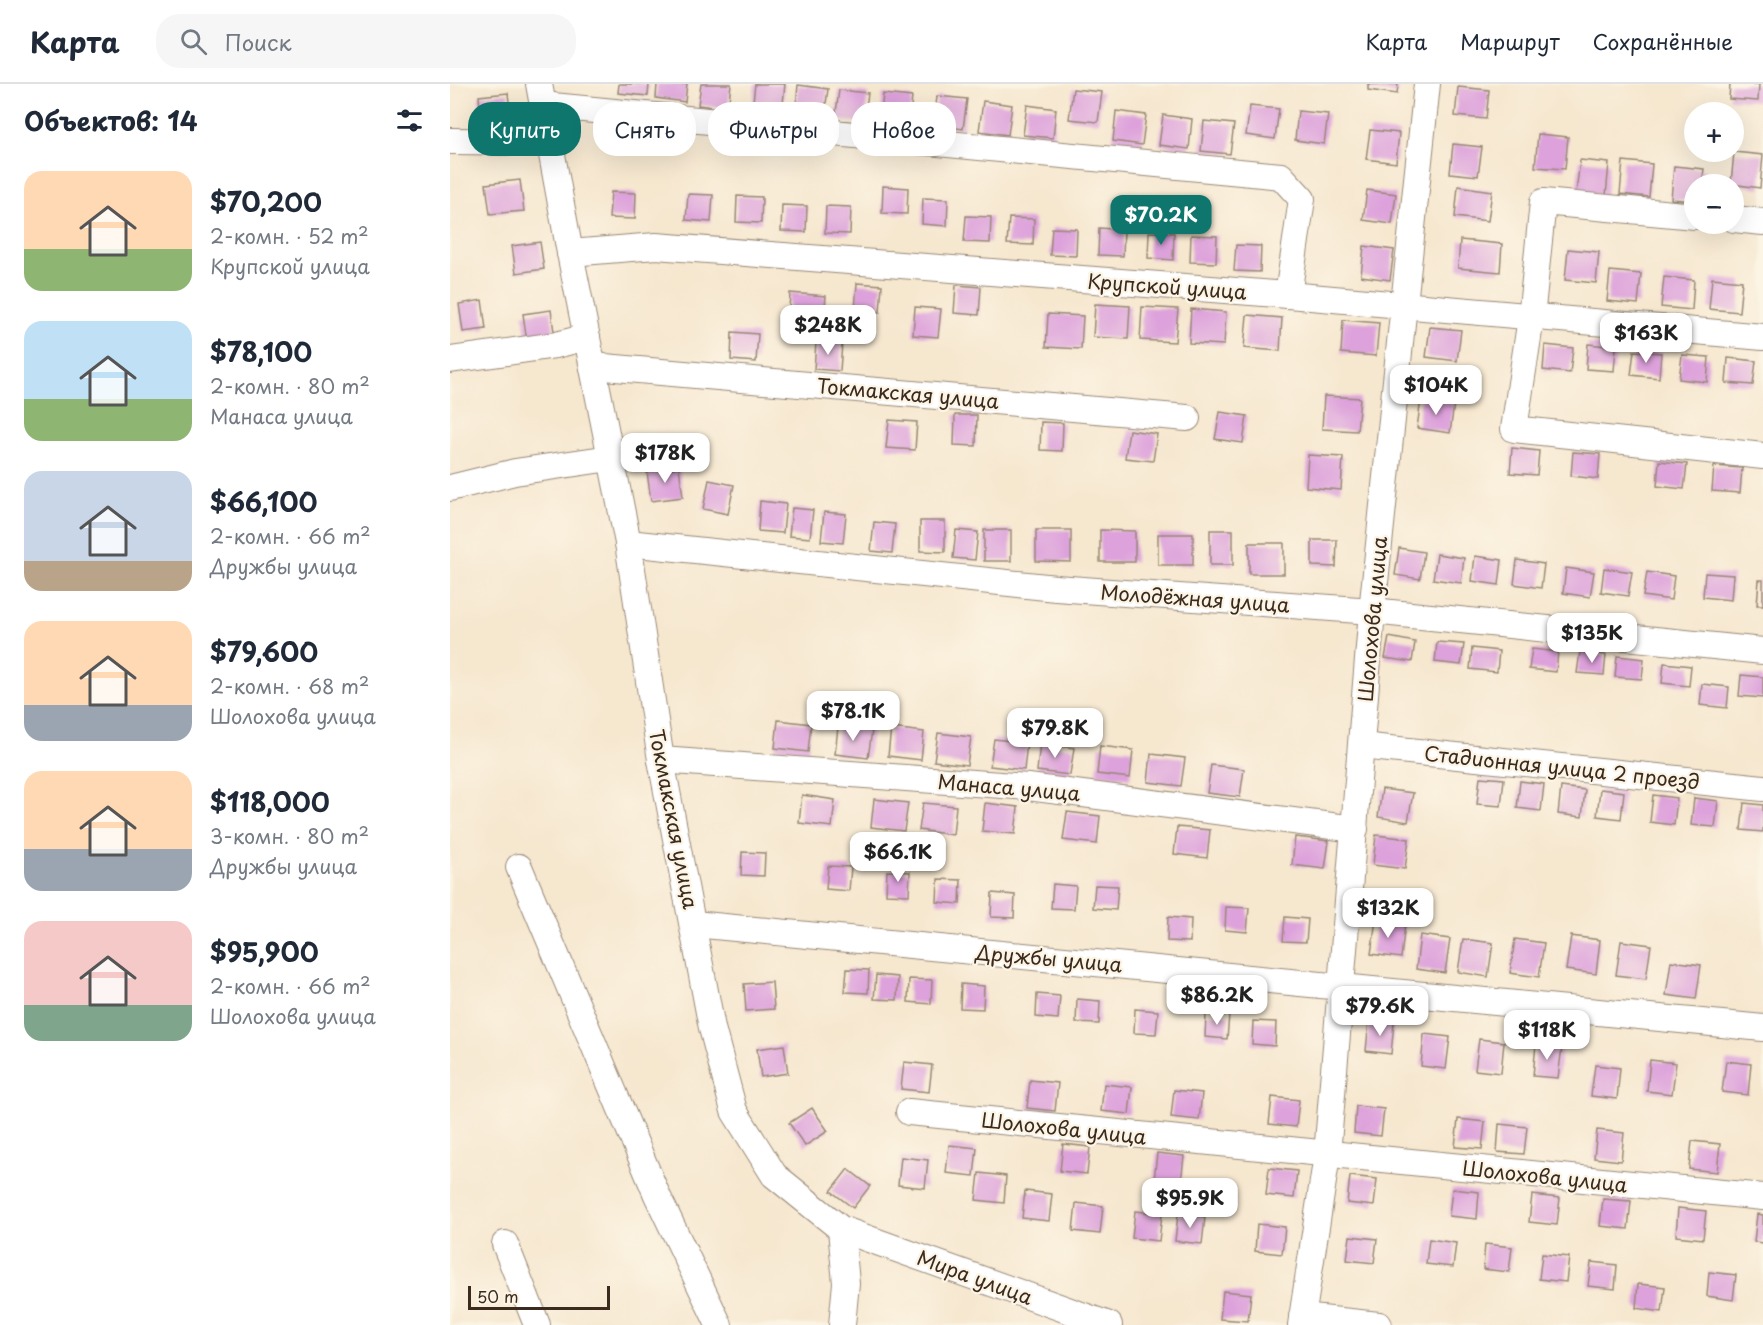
<!DOCTYPE html>
<html lang="ru">
<head>
<meta charset="utf-8">
<style>
	:root { --surface:#fff; --page:#f6f6f7; --text:#1f2937; --muted:#747a83; --line:#e0e1e3; --accent:#0f766e }
	body { margin:0; font-family:"Playpen Sans",sans-serif; background:var(--page); color:var(--text); height:100vh; display:flex; flex-direction:column; font-size:22px; white-space:nowrap }
	* { box-sizing:border-box; margin:0 }
	p { font-size:20px; color:var(--muted) }
	.icon { flex:none; width:33px; height:33px; fill:none; stroke:currentColor; stroke-width:2; stroke-linecap:round; stroke-linejoin:round }
	.map { position:relative; flex:1; overflow:hidden }
	.panel { display:flex; flex-direction:column; background:var(--surface); width:450px }
	.panel>* { flex:none }
	.banner { position:absolute; left:18px; top:18px; width:570px; height:54px; display:flex; gap:12px }
	.fabs { position:absolute; left:1234px; top:18px; display:grid; gap:12px }
	.fabs a { display:grid; place-items:center; width:60px; height:60px; border-radius:50%; background:var(--surface); box-shadow:0 6px 24px #0002; font-size:30px }
	.scale { position:absolute; left:18px; bottom:15px; width:142px; box-sizing:border-box; padding-left:6px; border:3px solid #3b2a1e; border-top:0; font-size:16px; line-height:21px; white-space:nowrap; color:#3b2a1e; -webkit-text-stroke:4px #fcf5e5; paint-order:stroke }
	.price { position:absolute; translate:-50% -51px; padding:0 14px; border-radius:12px; background:#fff; color:#222; font-size:20px; line-height:39px; filter:drop-shadow(0 2px 3px #0008) }
	.price::after { content:''; position:absolute; left:50%; top:36px; width:18px; height:14px; margin-left:-9px; background:inherit; clip-path:polygon(0 0,100% 0,50% 100%) }
	.price.current { background:var(--accent); color:#fff }
	ul { padding:0; list-style:none }
	li { display:flex; align-items:center; gap:18px; height:150px; padding:0 24px }
	li span { display:grid; place-items:center; flex:none; width:168px; height:120px; border-radius:18px; color:#555 }
	li>.icon { margin-inline-start:auto }
	span .icon { width:72px; height:72px; fill:#fffc; stroke-width:1 }
	li b { font-size:26px }
	h2 { display:flex; justify-content:space-between; align-items:center; height:72px; padding:0 24px; font-size:26px }
	.chip { padding:0 21px; border-radius:24px; background:var(--surface); box-shadow:0 6px 24px #0002; font-size:21px; line-height:54px }
	.chip.current { background:var(--accent); color:#fff }
	header { display:flex; align-items:center; gap:36px; box-sizing:border-box; height:84px; padding:0 30px; background:var(--surface); border-bottom:2px solid var(--line) }
	header strong { font-size:28px }
	nav { display:flex; gap:33px; margin-inline-start:auto; font-size:21px }
	.search { width:420px; height:54px; background:var(--page); display:flex; align-items:center; gap:15px; box-sizing:border-box; padding:0 21px; border-radius:24px; color:var(--muted); font-size:22px }
	main { display:flex; flex:1; min-height:0 }
	.map>svg:first-child { display:block }
	.building { fill:#dda1db }
	.lines { fill:none; stroke-linecap:round; stroke-linejoin:round }
	.minor-casing { stroke:#988876; stroke-width:28 }
	.minor { stroke:#fff; stroke-width:26 }
	.labels { text-anchor:middle; dominant-baseline:central; stroke-width:4.5; stroke-linejoin:round; paint-order:stroke }
	.street-label { font-size:20px; fill:#3b2a1e; stroke:#fcf5e5 }
</style>
</head>
<body>
<header>
<strong>Карта</strong>
<div class="search"><svg class="icon" aria-label="search" viewBox="0 0 24 24"><circle cx="10" cy="10" r="6"/><path d="M15 15l6 6"/></svg>Поиск</div>
<nav><a>Карта</a><a>Маршрут</a><a>Сохранённые</a></nav>
</header>
<main>
<section class="panel">
<h2>Объектов: 14<svg class="icon" aria-label="filters" viewBox="0 0 24 24"><path d="M4 7h16M4 17h16"/><circle cx="9" cy="7" r="2"/><circle cx="15" cy="17" r="2"/></svg></h2>
<ul>
<li><span style="background:linear-gradient(#ffd9b3 65%,#8fb573 0)"><svg class="icon" aria-label="home" viewBox="0 0 24 24"><path d="M3 11l9-7 9 7M6 9v11h12V9"/></svg></span><div><b>$70,200</b><p>2-комн. · 52 m²</p><p>Крупской улица</p></div></li>
<li><span style="background:linear-gradient(#bfe0f5 65%,#8fb573 0)"><svg class="icon" aria-label="home" viewBox="0 0 24 24"><path d="M3 11l9-7 9 7M6 9v11h12V9"/></svg></span><div><b>$78,100</b><p>2-комн. · 80 m²</p><p>Манаса улица</p></div></li>
<li><span style="background:linear-gradient(#c9d6e8 75%,#b9a48a 0)"><svg class="icon" aria-label="home" viewBox="0 0 24 24"><path d="M3 11l9-7 9 7M6 9v11h12V9"/></svg></span><div><b>$66,100</b><p>2-комн. · 66 m²</p><p>Дружбы улица</p></div></li>
<li><span style="background:linear-gradient(#ffd9b3 70%,#9aa5b1 0)"><svg class="icon" aria-label="home" viewBox="0 0 24 24"><path d="M3 11l9-7 9 7M6 9v11h12V9"/></svg></span><div><b>$79,600</b><p>2-комн. · 68 m²</p><p>Шолохова улица</p></div></li>
<li><span style="background:linear-gradient(#ffd9b3 65%,#9aa5b1 0)"><svg class="icon" aria-label="home" viewBox="0 0 24 24"><path d="M3 11l9-7 9 7M6 9v11h12V9"/></svg></span><div><b>$118,000</b><p>3-комн. · 80 m²</p><p>Дружбы улица</p></div></li>
<li><span style="background:linear-gradient(#f6c9c9 70%,#7fa58c 0)"><svg class="icon" aria-label="home" viewBox="0 0 24 24"><path d="M3 11l9-7 9 7M6 9v11h12V9"/></svg></span><div><b>$95,900</b><p>2-комн. · 66 m²</p><p>Шолохова улица</p></div></li>
</ul>
</section>
<div class="map">
<svg width="1313" height="1241" viewBox="0 0 1313 1241">
	<rect width="100%" height="100%" fill="#fcf5e5"/>
	<filter id="ink" filterUnits="userSpaceOnUse"><feTurbulence type="fractalNoise" baseFrequency=".0167" numOctaves="2"/><feDisplacementMap in="SourceGraphic" scale="12" xChannelSelector="R" yChannelSelector="G"/><feConvolveMatrix kernelMatrix="1 2 1 2 8 2 1 2 1" color-interpolation-filters="sRGB"/></filter>
	<filter id="wash" filterUnits="userSpaceOnUse"><feTurbulence type="fractalNoise" baseFrequency=".008" numOctaves="4" result="noise"/><feDisplacementMap in="SourceGraphic" scale="24" xChannelSelector="R" yChannelSelector="G"/><feGaussianBlur stdDeviation="1.35" result="paint"/><feColorMatrix in="noise" values="0 0 0 0 0 0 0 0 0 0 0 0 0 0 0 0 0 1.4 0 .05"/><feComposite in="paint" operator="in"/></filter>
	<g filter="url(#wash)">
		<rect width="100%" height="100%" fill="#f6e7cf"/>
		<g id="blocks">
			<!-- building -->
			<g class="building">
				<polygon points="169,0 199,0 198,12 168,9"/>
				<polygon points="207,0 237,0 235,18 206,14"/>
				<polygon points="251,0 281,0 278,25 248,21"/>
				<polygon points="305,0 335,0 332,30 302,26"/>
				<polygon points="918,0 948,0 947,10 918,6"/>
				<polygon points="1280,0 1309,0 1308,17 1279,15"/>
				<polygon points="348,1 378,5 374,35 345,31"/>
				<polygon points="1008,3 1039,6 1036,35 1005,32"/>
				<polygon points="623,5 652,8 648,38 619,35"/>
				<polygon points="389,6 418,9 414,39 385,36"/>
				<polygon points="58,9 61,36 31,39 29,12"/>
				<polygon points="433,10 462,13 459,43 430,40"/>
				<polygon points="487,12 517,15 513,45 484,41"/>
				<polygon points="533,17 562,21 558,51 529,47"/>
				<polygon points="577,21 606,25 603,54 573,51"/>
				<polygon points="800,22 829,25 825,55 796,51"/>
				<polygon points="666,27 696,31 692,61 663,57"/>
				<polygon points="848,27 878,30 874,60 845,56"/>
				<polygon points="713,31 742,35 739,65 709,61"/>
				<polygon points="754,37 784,40 780,70 751,67"/>
				<polygon points="920,46 949,49 946,79 916,75"/>
				<polygon points="1088,50 1118,53 1115,85 1085,83"/>
				<polygon points="1003,60 1032,63 1028,92 1000,89"/>
				<polygon points="1284,68 1313,71 1310,104 1281,100"/>
				<polygon points="1130,76 1159,79 1156,112 1126,109"/>
				<polygon points="1173,77 1202,80 1199,113 1170,110"/>
				<polygon points="1224,82 1254,85 1252,100 1245,100 1245,117 1221,115"/>
				<polygon points="70,96 74,127 40,130 36,100"/>
				<polygon points="433,102 458,104 457,130 432,129"/>
				<polygon points="1008,102 1042,107 1038,137 1005,133"/>
				<polygon points="917,106 946,110 942,140 913,136"/>
				<polygon points="161,108 186,109 185,135 159,134"/>
				<polygon points="238,110 263,111 261,138 236,136"/>
				<polygon points="287,112 312,113 311,139 286,138"/>
				<polygon points="473,114 498,115 497,142 472,140"/>
				<polygon points="332,121 357,122 356,148 331,147"/>
				<polygon points="376,122 401,123 400,150 375,149"/>
				<polygon points="516,132 541,133 540,159 514,158"/>
				<polygon points="559,134 584,135 583,161 557,160"/>
				<polygon points="602,144 627,145 626,172 600,171"/>
				<polygon points="649,144 674,146 673,172 648,171"/>
				<polygon points="699,148 724,149 723,176 698,174"/>
				<polygon points="741,151 767,152 766,179 740,178"/>
				<polygon points="1010,156 1052,160 1050,188 1008,184"/>
				<polygon points="90,158 94,185 66,189 62,162"/>
				<polygon points="786,161 811,162 810,188 784,187"/>
				<polygon points="914,162 944,166 940,196 911,192"/>
				<polygon points="1118,165 1149,168 1146,199 1115,196"/>
				<polygon points="1160,187 1191,190 1188,220 1157,217"/>
				<polygon points="1214,193 1244,196 1242,226 1211,223"/>
				<polygon points="1262,194 1292,197 1289,228 1259,225"/>
				<polygon points="407,199 432,201 430,228 405,227"/>
				<polygon points="506,201 531,203 529,231 504,229"/>
				<polygon points="340,209 376,212 373,244 338,242"/>
				<polygon points="32,216 36,245 13,248 9,220"/>
				<polygon points="645,220 680,222 678,255 643,253"/>
				<polygon points="465,223 491,225 488,253 463,251"/>
				<polygon points="692,223 728,225 725,258 690,256"/>
				<polygon points="741,225 776,228 774,261 739,259"/>
				<polygon points="101,226 105,255 77,258 73,230"/>
				<polygon points="598,230 633,232 631,265 596,263"/>
				<polygon points="797,231 832,234 830,267 794,264"/>
				<polygon points="893,236 929,239 926,272 891,269"/>
				<polygon points="980,243 1011,246 1007,277 976,273"/>
				<polygon points="282,248 308,250 306,278 281,276"/>
				<polygon points="366,258 392,259 390,287 364,285"/>
				<polygon points="1138,260 1166,263 1164,287 1136,285"/>
				<polygon points="1095,261 1123,264 1120,289 1093,286"/>
				<polygon points="1184,267 1211,269 1209,294 1181,291"/>
				<polygon points="1232,271 1259,273 1257,298 1229,295"/>
				<polygon points="1278,274 1306,277 1303,301 1276,299"/>
				<polygon points="874,312 910,314 907,347 872,345"/>
				<polygon points="971,315 1004,320 1000,349 967,344"/>
				<polygon points="770,328 797,332 793,359 765,355"/>
				<polygon points="505,331 527,331 526,362 504,361"/>
				<polygon points="439,336 467,338 465,366 436,364"/>
				<polygon points="591,338 613,339 612,367 590,366"/>
				<polygon points="679,346 707,350 703,377 675,374"/>
				<polygon points="1062,364 1089,367 1087,391 1060,389"/>
				<polygon points="1123,368 1150,370 1148,395 1121,392"/>
				<polygon points="858,371 893,373 891,406 856,403"/>
				<polygon points="1209,377 1237,380 1234,405 1207,402"/>
				<polygon points="1264,382 1292,384 1290,409 1262,407"/>
				<polygon points="229,383 233,413 201,417 197,388"/>
				<polygon points="259,396 284,401 278,430 253,425"/>
				<polygon points="310,417 336,420 333,449 308,447"/>
				<polygon points="342,424 363,426 360,454 339,452"/>
				<polygon points="374,428 396,430 393,459 371,457"/>
				<polygon points="470,437 495,437 495,468 470,467"/>
				<polygon points="424,438 445,440 442,469 421,467"/>
				<polygon points="506,446 528,448 525,476 503,474"/>
				<rect x="534" y="446" width="27" height="31"/>
				<polygon points="586,446 621,446 621,478 586,477"/>
				<polygon points="650,446 685,447 685,478 650,478"/>
				<rect x="760" y="446" width="23" height="35"/>
				<rect x="708" y="450" width="35" height="31"/>
				<polygon points="862,456 887,456 886,483 862,482"/>
				<rect x="799" y="459" width="35" height="31"/>
				<polygon points="949,464 974,468 970,495 945,491"/>
				<polygon points="987,470 1014,474 1011,499 983,495"/>
				<polygon points="1025,472 1052,476 1049,501 1022,497"/>
				<polygon points="1067,476 1094,480 1091,504 1064,500"/>
				<polygon points="1116,484 1144,488 1140,513 1113,509"/>
				<polygon points="1154,484 1182,488 1178,512 1151,508"/>
				<polygon points="1197,488 1224,492 1221,516 1193,512"/>
				<polygon points="1255,489 1283,491 1281,516 1253,513"/>
				<polygon points="1309,496 1313,496 1313,521 1307,521"/>
				<polygon points="939,553 965,558 962,578 935,574"/>
				<polygon points="987,558 1014,560 1011,581 985,578"/>
				<polygon points="1022,564 1049,567 1047,588 1020,585"/>
				<polygon points="1082,565 1108,568 1106,588 1079,585"/>
				<polygon points="1130,568 1156,571 1154,591 1127,589"/>
				<polygon points="1167,572 1194,575 1192,595 1165,593"/>
				<polygon points="1214,579 1241,582 1239,602 1212,599"/>
				<polygon points="1291,591 1313,593 1313,614 1289,612"/>
				<polygon points="1252,600 1279,603 1277,624 1250,621"/>
				<polygon points="328,636 361,640 358,668 325,664"/>
				<polygon points="388,643 422,646 418,674 385,670"/>
				<polygon points="441,644 474,648 471,676 438,672"/>
				<polygon points="488,649 521,653 517,681 484,677"/>
				<polygon points="544,655 577,659 574,686 540,682"/>
				<polygon points="590,659 624,664 620,691 587,687"/>
				<polygon points="650,662 683,666 680,694 647,690"/>
				<polygon points="701,670 735,674 731,702 698,698"/>
				<polygon points="761,681 794,685 790,713 757,709"/>
				<polygon points="1030,693 1054,695 1051,722 1027,720"/>
				<polygon points="1070,697 1094,700 1091,727 1067,724"/>
				<polygon points="1111,703 1135,706 1132,733 1108,730"/>
				<polygon points="932,705 963,709 958,738 928,733"/>
				<polygon points="1150,705 1174,708 1171,735 1147,732"/>
				<polygon points="352,711 385,716 382,743 349,739"/>
				<polygon points="1203,711 1227,714 1224,741 1200,738"/>
				<polygon points="1244,714 1268,717 1265,743 1241,741"/>
				<polygon points="424,715 458,719 454,747 421,743"/>
				<polygon points="473,719 506,722 503,751 469,746"/>
				<polygon points="535,719 568,723 565,750 532,747"/>
				<polygon points="1294,719 1313,721 1313,748 1291,746"/>
				<polygon points="617,728 650,732 647,760 613,756"/>
				<polygon points="727,743 760,746 757,774 724,770"/>
				<polygon points="926,751 959,755 955,785 923,781"/>
				<polygon points="845,753 879,757 875,785 842,781"/>
				<polygon points="292,768 315,769 314,792 291,791"/>
				<polygon points="378,782 401,783 399,807 376,805"/>
				<polygon points="437,787 460,788 459,811 436,810"/>
				<polygon points="488,795 511,796 510,820 487,818"/>
				<polygon points="603,800 626,802 624,825 601,824"/>
				<polygon points="645,801 668,802 666,826 643,824"/>
				<polygon points="542,809 565,811 564,834 541,833"/>
				<polygon points="776,823 799,824 797,848 775,846"/>
				<polygon points="718,833 741,835 740,858 717,857"/>
				<polygon points="835,833 858,835 856,858 833,857"/>
				<polygon points="926,836 955,840 951,874 921,870"/>
				<polygon points="970,851 1000,855 995,889 966,885"/>
				<polygon points="1121,852 1150,856 1146,890 1116,886"/>
				<polygon points="1013,855 1043,859 1038,893 1008,888"/>
				<polygon points="1065,855 1094,859 1089,893 1060,889"/>
				<polygon points="1171,857 1201,861 1196,895 1166,891"/>
				<polygon points="1221,877 1251,881 1246,915 1216,911"/>
				<polygon points="397,885 419,886 418,909 395,908"/>
				<polygon points="426,891 448,893 447,916 424,915"/>
				<polygon points="459,895 482,896 481,920 458,918"/>
				<polygon points="322,898 324,925 296,927 294,900"/>
				<polygon points="511,900 534,902 533,925 510,924"/>
				<polygon points="587,910 610,912 608,935 586,933"/>
				<polygon points="627,915 650,917 649,940 626,939"/>
				<polygon points="685,925 708,927 706,950 684,949"/>
				<polygon points="756,930 779,931 777,955 755,953"/>
				<polygon points="919,936 944,939 941,970 916,967"/>
				<polygon points="803,937 826,938 825,962 802,960"/>
				<polygon points="974,950 1000,953 996,985 971,982"/>
				<polygon points="1029,955 1054,958 1051,989 1025,986"/>
				<polygon points="1086,960 1112,963 1108,994 1083,992"/>
				<polygon points="334,961 338,989 311,993 307,965"/>
				<polygon points="1200,976 1226,979 1222,1010 1197,1007"/>
				<polygon points="1276,977 1301,980 1298,1011 1272,1008"/>
				<polygon points="454,978 482,981 479,1008 451,1005"/>
				<polygon points="1145,981 1170,984 1167,1015 1141,1012"/>
				<polygon points="580,996 608,999 605,1027 577,1024"/>
				<polygon points="654,1000 682,1003 679,1030 651,1027"/>
				<polygon points="724,1006 752,1009 749,1036 721,1033"/>
				<polygon points="822,1013 849,1016 846,1043 819,1040"/>
				<polygon points="906,1022 934,1025 931,1052 904,1049"/>
				<polygon points="362,1024 378,1047 355,1062 339,1039"/>
				<polygon points="1008,1035 1035,1038 1032,1065 1005,1063"/>
				<polygon points="1049,1040 1077,1043 1074,1070 1047,1068"/>
				<polygon points="1147,1046 1174,1049 1171,1077 1144,1074"/>
				<polygon points="1242,1057 1270,1060 1267,1088 1239,1085"/>
				<polygon points="613,1060 640,1063 637,1090 610,1087"/>
				<polygon points="499,1061 527,1064 524,1092 496,1089"/>
				<polygon points="707,1069 734,1072 731,1099 704,1096"/>
				<polygon points="451,1073 478,1076 475,1104 448,1101"/>
				<polygon points="819,1084 847,1087 844,1114 816,1111"/>
				<polygon points="398,1085 420,1102 403,1124 381,1107"/>
				<polygon points="529,1089 556,1092 554,1119 526,1116"/>
				<polygon points="900,1092 927,1095 924,1122 897,1119"/>
				<polygon points="1002,1105 1029,1108 1027,1135 999,1132"/>
				<polygon points="575,1107 602,1110 599,1137 572,1134"/>
				<polygon points="1082,1111 1110,1114 1107,1141 1079,1138"/>
				<polygon points="1153,1115 1181,1117 1178,1145 1150,1142"/>
				<polygon points="626,1119 653,1122 650,1150 623,1147"/>
				<polygon points="1228,1124 1256,1127 1253,1155 1226,1152"/>
				<polygon points="685,1127 712,1130 709,1157 682,1154"/>
				<polygon points="728,1130 755,1133 752,1160 725,1157"/>
				<polygon points="1307,1130 1313,1131 1313,1159 1304,1158"/>
				<polygon points="807,1140 835,1143 832,1170 805,1167"/>
				<polygon points="900,1152 927,1155 924,1179 897,1176"/>
				<polygon points="979,1155 1006,1159 1003,1183 976,1180"/>
				<polygon points="1035,1160 1062,1163 1059,1188 1033,1185"/>
				<polygon points="1092,1170 1119,1173 1116,1198 1089,1195"/>
				<polygon points="1141,1178 1167,1181 1165,1205 1138,1202"/>
				<polygon points="1259,1188 1286,1191 1283,1216 1257,1212"/>
				<polygon points="1188,1200 1215,1203 1212,1228 1186,1224"/>
				<polygon points="773,1207 801,1210 798,1237 770,1235"/>
			</g>
		</g>
	</g>
	<g filter="url(#ink)">
		<use href="#blocks" fill-opacity="0" stroke="#988876" stroke-width="1.5"/>
		<g class="lines">
			<!-- minor casing -->
			<g class="minor-casing">
				<g id="minor">
					<polyline points="89,0 120,169 178,459 211,676 262,944 284,1027 324,1091 391,1145 659,1241"/>
					<polyline points="92,21 831,92 852,115 838,211"/>
					<polyline points="0,57 99,58"/>
					<polyline points="1245,132 1093,118 1081,234 1064,345 1313,372"/>
					<polyline points="1284,135 1313,138"/>
					<polyline points="120,169 206,162 838,211 1313,253"/>
					<polyline points="0,276 106,261 137,253"/>
					<polyline points="143,282 737,334"/>
					<polyline points="0,404 65,388 160,374"/>
					<polyline points="178,459 606,504 922,527 1313,567"/>
					<polyline points="911,662 1313,704"/>
					<polyline points="211,676 578,703 905,745"/>
					<polyline points="69,783 207,1111 269,1241"/>
					<polyline points="244,840 1313,944"/>
					<polyline points="459,1028 1313,1113"/>
					<polyline points="391,1145 396,1199 392,1241"/>
					<polyline points="55,1160 87,1241"/>
					<polyline points="852,1233 929,1241"/>
					<polyline points="851,1241 877,1071 922,527 977,0"/>
				</g>
			</g>
			<!-- minor -->
			<use href="#minor" class="minor"/>
		</g>
	</g>
	<g class="labels">
		<!-- street labels -->
		<g class="street-label">
			<text transform="translate(717 202) rotate(4)">Крупской улица</text>
			<text transform="translate(458 309) rotate(5)">Токмакская улица</text>
			<text transform="translate(745 514) rotate(4)">Молодёжная улица</text>
			<text transform="translate(922 535) rotate(-85)">Шолохова улица</text>
			<text transform="translate(1112 683) rotate(6)">Стадионная улица 2 проезд</text>
			<text transform="translate(559 703) rotate(5)">Манаса улица</text>
			<text transform="translate(224 735) rotate(79)">Токмакская улица</text>
			<text transform="translate(599 874) rotate(5)">Дружбы улица</text>
			<text transform="translate(614 1044) rotate(6)">Шолохова улица</text>
			<text transform="translate(1095 1092) rotate(6)">Шолохова улица</text>
			<text transform="translate(525 1193) rotate(20)">Мира улица</text>
		</g>
	</g>
</svg>
<div class="fabs">
<a>+</a>
<a>−</a>
</div>
<div class="scale">50 m</div>
<b class="price current" style="left:711px;top:162px">$70.2K</b>
<b class="price" style="left:378px;top:272px">$248K</b>
<b class="price" style="left:1196px;top:280px">$163K</b>
<b class="price" style="left:986px;top:332px">$104K</b>
<b class="price" style="left:215px;top:400px">$178K</b>
<b class="price" style="left:1142px;top:580px">$135K</b>
<b class="price" style="left:403px;top:658px">$78.1K</b>
<b class="price" style="left:605px;top:675px">$79.8K</b>
<b class="price" style="left:448px;top:799px">$66.1K</b>
<b class="price" style="left:938px;top:855px">$132K</b>
<b class="price" style="left:767px;top:942px">$86.2K</b>
<b class="price" style="left:930px;top:953px">$79.6K</b>
<b class="price" style="left:1097px;top:977px">$118K</b>
<b class="price" style="left:740px;top:1145px">$95.9K</b>
<div class="banner">
<a class="chip current">Купить</a>
<a class="chip">Снять</a>
<a class="chip">Фильтры</a>
<a class="chip">Новое</a>
</div>
</div>
</main>
</body>
</html>
